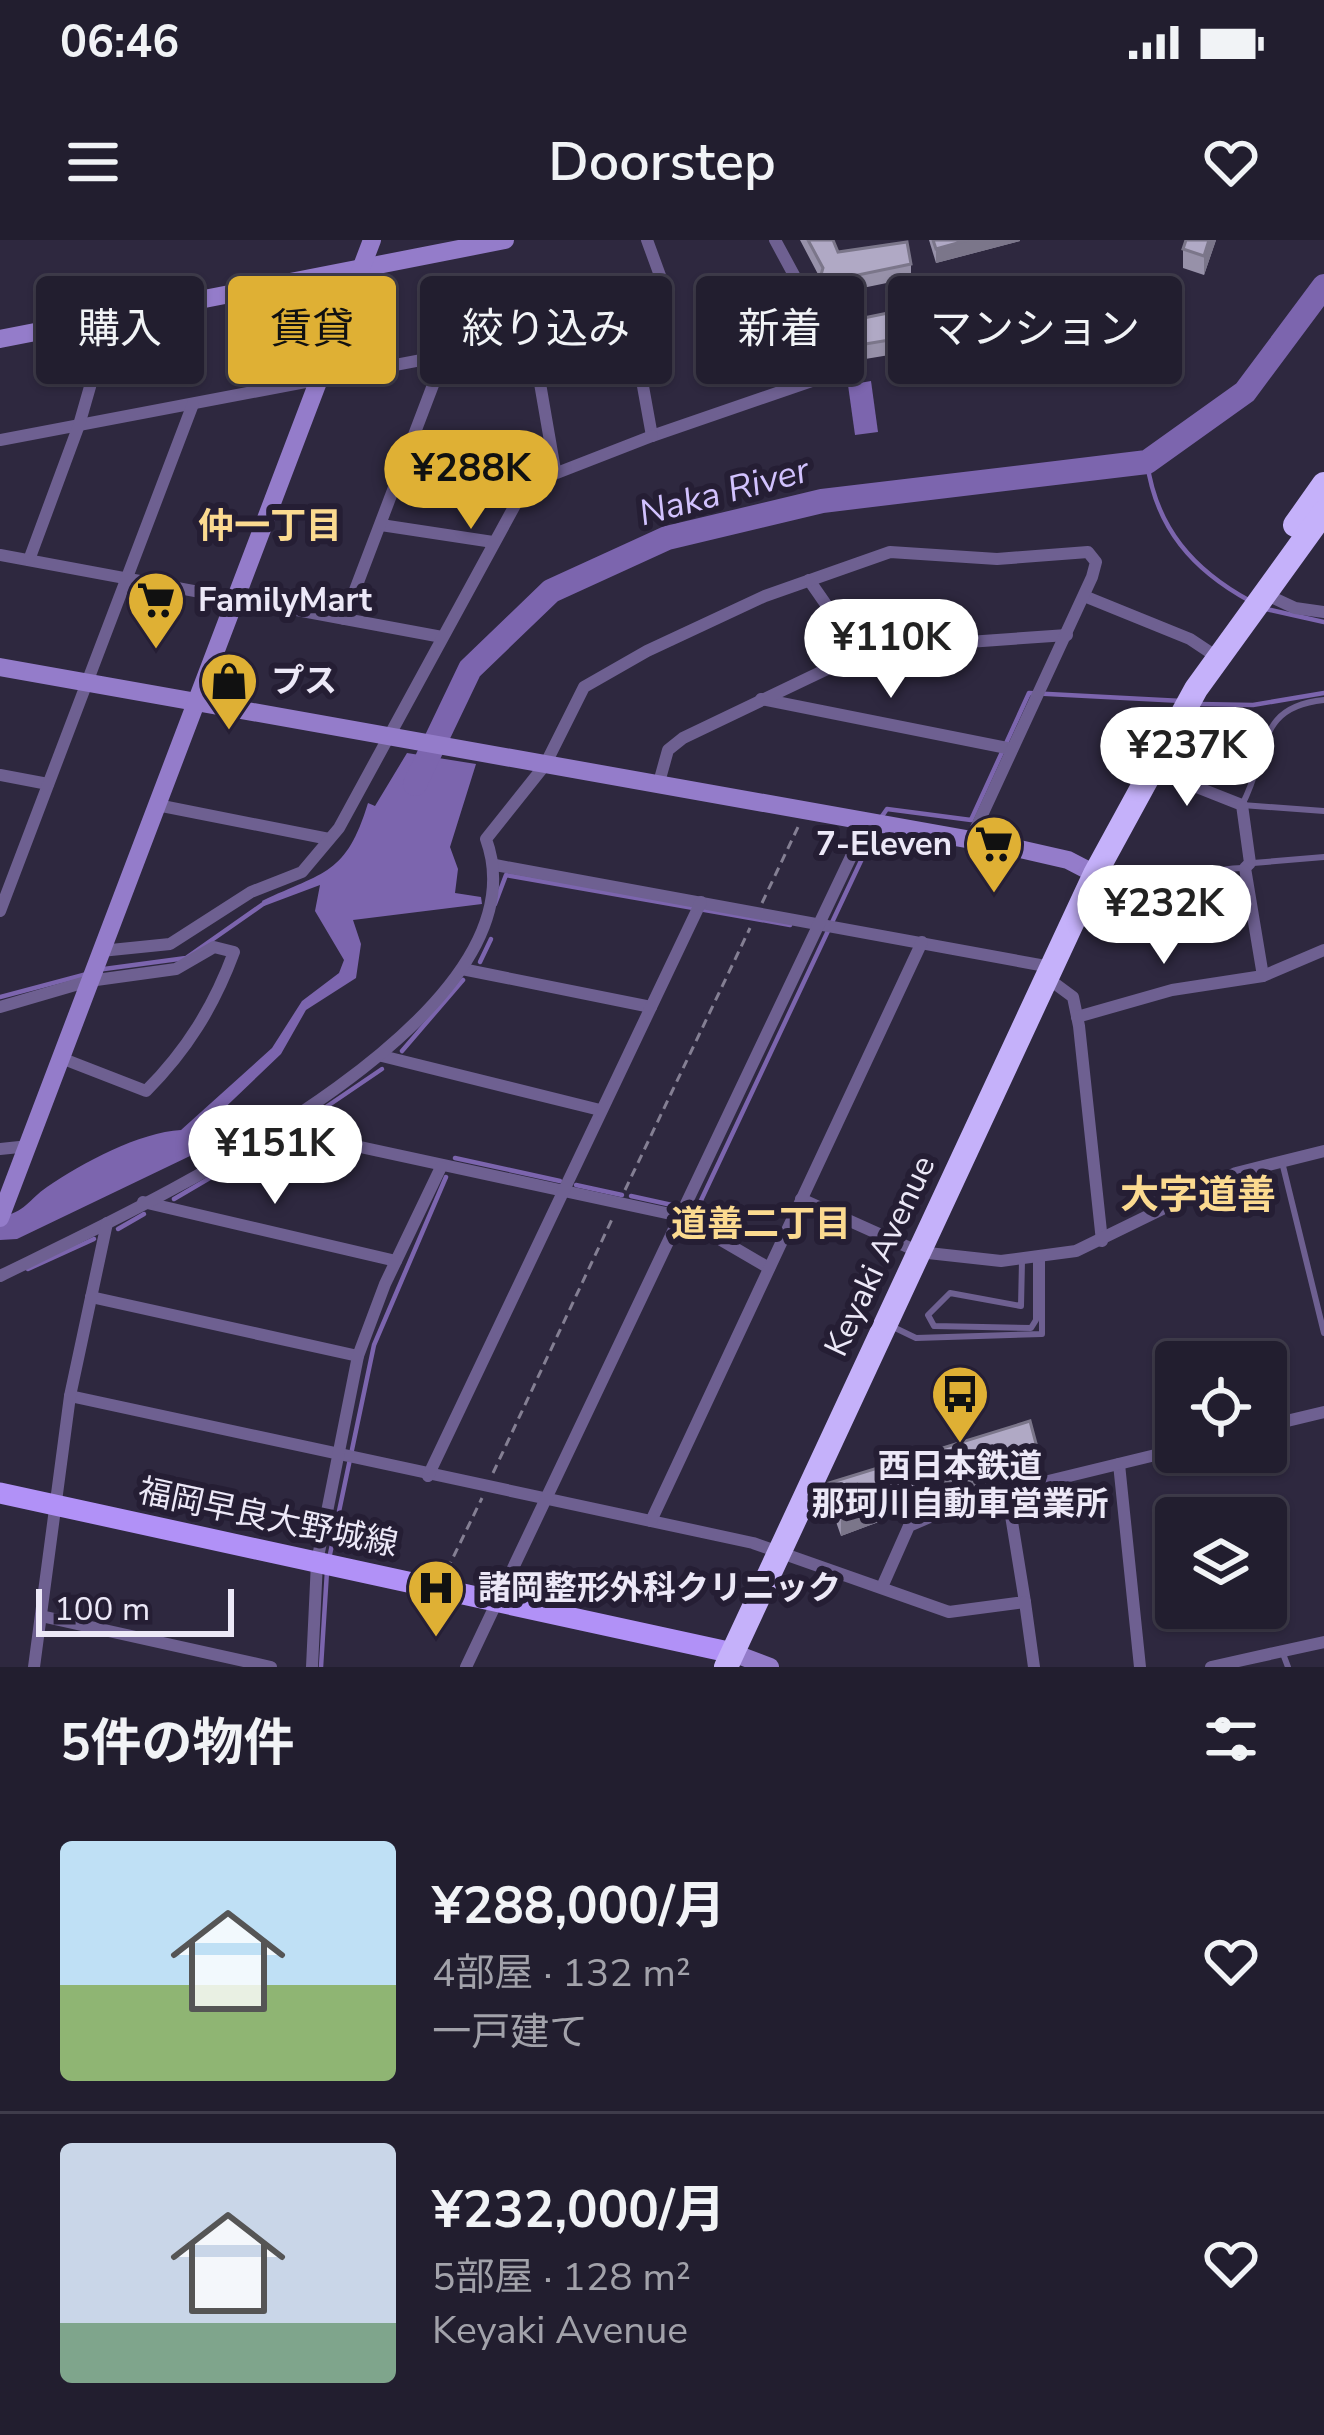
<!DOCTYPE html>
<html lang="ja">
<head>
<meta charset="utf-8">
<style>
	:root { --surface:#221e2f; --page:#2e2b3b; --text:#f1f3f6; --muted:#a2a2aa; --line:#3f3c4b; --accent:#dfb034 }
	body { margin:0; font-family:"Nunito Sans","Noto Sans JP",sans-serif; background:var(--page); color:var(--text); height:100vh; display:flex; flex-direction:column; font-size:45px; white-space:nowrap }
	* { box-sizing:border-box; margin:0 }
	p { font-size:39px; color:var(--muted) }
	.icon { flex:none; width:66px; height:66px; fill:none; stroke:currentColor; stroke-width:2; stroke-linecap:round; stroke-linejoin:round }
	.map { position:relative; height:1427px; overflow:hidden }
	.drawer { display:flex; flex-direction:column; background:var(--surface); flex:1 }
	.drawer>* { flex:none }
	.hud { position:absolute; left:36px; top:36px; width:1254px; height:108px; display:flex; gap:24px }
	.tools { position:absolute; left:1155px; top:1101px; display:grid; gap:24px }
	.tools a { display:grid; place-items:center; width:132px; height:132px; border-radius:12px; background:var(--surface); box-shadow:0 3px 9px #0004,0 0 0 3px var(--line); font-size:60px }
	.scale { position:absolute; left:36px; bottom:30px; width:198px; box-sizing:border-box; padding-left:12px; border:6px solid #ece8f7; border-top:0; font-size:33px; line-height:42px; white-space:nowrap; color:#ece8f7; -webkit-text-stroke:9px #251e34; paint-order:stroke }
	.price { position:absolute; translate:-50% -102px; padding:0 27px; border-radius:42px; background:#fff; color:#222; font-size:39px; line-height:78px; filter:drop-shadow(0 3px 6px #0008) }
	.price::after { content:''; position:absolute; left:50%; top:72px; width:36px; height:27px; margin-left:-18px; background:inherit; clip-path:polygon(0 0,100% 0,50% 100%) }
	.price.active { background:var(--accent); color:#111 }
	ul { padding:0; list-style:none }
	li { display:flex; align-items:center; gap:36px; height:300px; padding:0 60px }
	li+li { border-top:3px solid var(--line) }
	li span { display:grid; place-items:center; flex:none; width:336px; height:240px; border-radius:12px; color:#555 }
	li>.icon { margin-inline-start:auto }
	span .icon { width:144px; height:144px; fill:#fffc; stroke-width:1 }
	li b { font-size:51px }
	h2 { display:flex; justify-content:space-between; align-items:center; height:144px; padding:0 60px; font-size:51px }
	.tag { padding:0 42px; border-radius:12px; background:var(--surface); box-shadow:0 3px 9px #0004,0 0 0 3px var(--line); font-size:42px; line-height:108px }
	.tag.active { background:var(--accent); color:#111 }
	.status { display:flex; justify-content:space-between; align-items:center; height:84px; padding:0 60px; background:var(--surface); direction:ltr }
	.status svg { height:33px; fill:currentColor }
	header { display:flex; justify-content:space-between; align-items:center; height:156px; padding:0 60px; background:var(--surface); font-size:54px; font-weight:600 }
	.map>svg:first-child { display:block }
	.water { fill:#7c65ae }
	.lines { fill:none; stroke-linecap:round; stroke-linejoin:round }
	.stream { stroke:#7c65ae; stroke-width:4.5 }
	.river { stroke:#7c65ae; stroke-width:24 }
	.path { stroke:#847f93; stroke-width:3; stroke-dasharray:9 6; stroke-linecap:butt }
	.lane { stroke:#6e6091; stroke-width:6 }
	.street { stroke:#6e6091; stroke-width:12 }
	.secondary { stroke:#947cca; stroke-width:18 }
	.primary { stroke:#b191f7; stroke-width:21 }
	.highway { stroke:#c5b1fa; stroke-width:24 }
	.wall { fill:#9791a9 }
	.shaded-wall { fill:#7b768a }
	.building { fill:#b0a9c5; stroke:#7b768a; stroke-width:3 }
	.labels { text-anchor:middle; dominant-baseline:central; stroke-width:12; stroke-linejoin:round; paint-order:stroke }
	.poi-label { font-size:33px; font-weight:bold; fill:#ece8f7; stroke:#251e34; text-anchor:start }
	.street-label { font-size:33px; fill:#ece8f7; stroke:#251e34 }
	.water-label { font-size:36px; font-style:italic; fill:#d2c2fe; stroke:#251e34 }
	.neighbourhood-label { font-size:36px; font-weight:bold; fill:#fbda90; stroke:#251e34 }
	.quarter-label { font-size:39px; font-weight:bold; fill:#fbda90; stroke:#251e34 }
</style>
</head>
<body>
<div class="status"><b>06:46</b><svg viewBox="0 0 49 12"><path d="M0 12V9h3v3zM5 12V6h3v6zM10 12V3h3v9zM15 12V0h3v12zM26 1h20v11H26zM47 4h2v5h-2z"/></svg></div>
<header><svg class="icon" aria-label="menu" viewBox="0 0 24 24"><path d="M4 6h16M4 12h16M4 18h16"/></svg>Doorstep<svg class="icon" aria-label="heart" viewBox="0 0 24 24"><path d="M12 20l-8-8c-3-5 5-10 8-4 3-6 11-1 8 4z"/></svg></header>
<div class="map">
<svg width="1324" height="1427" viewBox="0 0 1324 1427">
	<rect width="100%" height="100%" fill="#2e283f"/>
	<!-- water -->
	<g class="water">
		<polygon points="871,141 878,192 855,195 848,145"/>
		<path d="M407,513L476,524L450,607L458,629L455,653L481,657L482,664L353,680L361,704L356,738L306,770L281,814L213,879L210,887L218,893L215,904L17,999L0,1000V977C26,972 28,960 47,947C82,923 140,892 181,890L272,808L302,761L339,733L344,720L315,671L320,645L264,666L262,661C325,631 346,635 368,563L375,566Z"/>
	</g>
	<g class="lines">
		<!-- stream -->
		<g class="stream">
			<path d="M1147,222C1156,288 1193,330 1250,361"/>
			<polyline points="1266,369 1324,382"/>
			<polyline points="1199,464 1253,465 1324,453"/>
			<polyline points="880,579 887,569 971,580 1029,453 1182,461"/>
			<polyline points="495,664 506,635 790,685"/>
			<polyline points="480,722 491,699"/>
			<polyline points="104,729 186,718 266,662"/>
			<polyline points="0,757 87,734"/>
			<polyline points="402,811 463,740"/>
			<polyline points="301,884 382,829"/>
			<polyline points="455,918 560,941"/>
			<polyline points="576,945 622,955"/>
			<polyline points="631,956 681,967"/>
			<polyline points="174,959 278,898"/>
			<polyline points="696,971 876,589"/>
			<polyline points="118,989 144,974"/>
			<polyline points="28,1029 94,999"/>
			<polyline points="329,1319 374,1105 446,937"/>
			<polyline points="321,1427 327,1331"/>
		</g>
		<!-- river -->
		<polyline class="river" points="415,544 470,429 551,351 667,298 822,261 1147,222 1245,152 1324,46"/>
		<!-- path -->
		<g class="path">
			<polyline points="762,663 799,585"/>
			<polyline points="625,950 750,688"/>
			<polyline points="493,1233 614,975"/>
			<polyline points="447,1330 482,1258"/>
		</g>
		<!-- lane -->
		<g class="lane">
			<polyline points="827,96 832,134"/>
			<path d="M1324,460C1255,467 1270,512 1242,565L1324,571"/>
			<polyline points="1253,623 1324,617"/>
			<path d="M1102,637C1144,656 1197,629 1242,628"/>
			<polyline points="1282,922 1324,1093"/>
			<polyline points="1022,1021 1021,1066 950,1053 928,1075 934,1086 1031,1088 1036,1080 1036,1018"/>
			<polyline points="891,1086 916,1098 1042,1094 1042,1018"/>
			<polyline points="1282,1411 1288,1427"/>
		</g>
		<!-- street -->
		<g class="street">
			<polyline points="775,0 827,96"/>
			<polyline points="631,80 652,196 832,134"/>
			<polyline points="532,97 555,230"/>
			<polyline points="0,200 664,74 662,41 647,0"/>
			<polyline points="381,285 493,302"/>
			<polyline points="0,315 442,397"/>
			<polyline points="29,320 79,185 106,91 102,77"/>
			<polyline points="809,340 859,412"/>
			<polyline points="1265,354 1295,368 1324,372"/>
			<polyline points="1084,356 1190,399 1217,417"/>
			<polyline points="344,379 444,116"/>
			<polyline points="761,459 1012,509"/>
			<polyline points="1151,529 1242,565 1250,623 1245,628 1263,736"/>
			<polyline points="0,535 48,544"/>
			<polyline points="658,546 668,510 683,498 869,409 1067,395"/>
			<polyline points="157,565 329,599"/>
			<polyline points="495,625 1051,727"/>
			<polyline points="0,671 193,164"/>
			<polyline points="101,711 170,704 251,652 302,632 339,588 526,245 652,196"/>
			<polyline points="462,729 651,767"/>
			<polyline points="1046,737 1073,757 1079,786 1102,1001"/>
			<path d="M0,767L89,741L176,729L214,707L234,712C214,766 187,810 146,851L61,818"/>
			<polyline points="1077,777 1172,750 1263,736 1324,710"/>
			<polyline points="382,816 600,870"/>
			<polyline points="277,889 680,976 769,1028"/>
			<polyline points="0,909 29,906"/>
			<polyline points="801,959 919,1012 1001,1021 1076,1011 1236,933 1324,911"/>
			<polyline points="143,962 396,1021"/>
			<path d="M0,1036C128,973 553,782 486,599L545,525L584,447L647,411L765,356L890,312L997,319L1088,312L1096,322L1092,337L970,601"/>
			<polyline points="91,1057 358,1116"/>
			<polyline points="70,1156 753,1303 949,1372 1025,1362 1007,1251 976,1257 909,1286 882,1347"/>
			<polyline points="1266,1186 1324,1172"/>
			<polyline points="1119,1224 1140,1427"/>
			<polyline points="428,1236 701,662"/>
			<polyline points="1007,1251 1176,1210"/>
			<polyline points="651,1281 922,702"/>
			<polyline points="1025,1362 1034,1427"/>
			<polyline points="41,1376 271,1427"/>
			<polyline points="34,1427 70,1156 107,983"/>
			<polyline points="312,1427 317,1322 358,1116 385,1044 441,927"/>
			<polyline points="466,1427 867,583"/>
			<polyline points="1211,1427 1324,1402"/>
		</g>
		<!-- secondary -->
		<g class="secondary">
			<polyline points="0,99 505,0"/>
			<polyline points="0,427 1011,607 1068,620 1095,634"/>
			<polyline points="0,978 372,0"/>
			<polyline points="733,1413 770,1427"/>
		</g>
		<!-- primary -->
		<polyline class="primary" points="0,1253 733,1413"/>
		<!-- highway -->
		<g class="highway">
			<polyline points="1295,285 1324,244"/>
			<polyline points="726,1427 1095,634 1196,449 1324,272"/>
		</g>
	</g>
	<!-- wall -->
	<g class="wall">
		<polygon points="800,0 833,0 838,12 911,24 911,38 843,52 840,59 820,52 820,38"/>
		<polygon points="929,0 1020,0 1020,1 936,23"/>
		<polygon points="1216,0 1204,35 1183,28 1183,9"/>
		<polygon points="844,82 944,91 944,106 847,122"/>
		<polygon points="1038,1230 972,1247 841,1296 829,1262 829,1243"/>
	</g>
	<!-- shaded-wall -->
	<g class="shaded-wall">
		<polygon points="968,0 1020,0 1020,1 936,23 936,9"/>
		<polygon points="1209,0 1216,0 1204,35 1204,16"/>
		<polygon points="1038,1211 1038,1230 972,1247 841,1296 841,1276 972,1228"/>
	</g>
	<!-- building -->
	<g class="building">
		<polygon points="808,0 833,0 838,12 907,2 911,24 843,38 840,45 820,38 823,28"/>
		<polygon points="933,0 968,0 936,9"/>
		<polygon points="1186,0 1209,0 1204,16 1183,9"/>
		<polygon points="937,63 944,91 847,107 844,82"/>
		<polygon points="1030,1181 1038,1211 972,1228 841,1276 829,1243"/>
	</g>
	<!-- icons -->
	<defs>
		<g id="supermarket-pin" transform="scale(3)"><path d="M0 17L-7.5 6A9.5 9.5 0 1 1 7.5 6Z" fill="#dfb034" stroke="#251e34"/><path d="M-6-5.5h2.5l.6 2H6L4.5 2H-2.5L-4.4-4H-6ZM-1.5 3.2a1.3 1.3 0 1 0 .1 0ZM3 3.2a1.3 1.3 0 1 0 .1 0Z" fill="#111"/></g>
		<g id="shop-pin" transform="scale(3)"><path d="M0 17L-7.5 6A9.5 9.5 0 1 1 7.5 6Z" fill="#dfb034" stroke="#251e34"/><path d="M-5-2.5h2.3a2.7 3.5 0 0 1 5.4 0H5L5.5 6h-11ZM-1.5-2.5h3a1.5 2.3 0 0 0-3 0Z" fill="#111"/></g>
		<g id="bus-pin" transform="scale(3)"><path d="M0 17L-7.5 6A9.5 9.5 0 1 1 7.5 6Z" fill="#dfb034" stroke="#251e34"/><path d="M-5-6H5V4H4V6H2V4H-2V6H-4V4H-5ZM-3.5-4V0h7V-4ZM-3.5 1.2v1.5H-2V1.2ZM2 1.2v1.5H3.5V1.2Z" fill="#111"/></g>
		<g id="hospital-pin" transform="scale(3)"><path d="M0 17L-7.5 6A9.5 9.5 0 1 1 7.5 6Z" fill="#dfb034" stroke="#251e34"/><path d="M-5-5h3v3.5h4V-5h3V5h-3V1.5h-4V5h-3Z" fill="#111"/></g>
	</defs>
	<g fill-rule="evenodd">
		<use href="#supermarket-pin" x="156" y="360"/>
		<use href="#shop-pin" x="229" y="441"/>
		<use href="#supermarket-pin" x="994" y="604"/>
		<use href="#bus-pin" x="960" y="1154"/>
		<use href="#hospital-pin" x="436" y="1348"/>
	</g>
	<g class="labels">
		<!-- poi labels -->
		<g class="poi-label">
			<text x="198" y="360">FamilyMart</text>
			<text x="271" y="441">プス</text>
			<text x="952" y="604" text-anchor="end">7-Eleven</text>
			<text x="960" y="1226" text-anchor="middle">西日本鉄道<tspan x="960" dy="38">那珂川自動車営業所</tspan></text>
			<text x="478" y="1348">諸岡整形外科クリニック</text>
		</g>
		<!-- street labels -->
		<g class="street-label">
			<text transform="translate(880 1016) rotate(-65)">Keyaki Avenue</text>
			<text transform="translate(268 1278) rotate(12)">福岡早良大野城線</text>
		</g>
		<!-- water labels -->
		<g class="water-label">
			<text transform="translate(724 252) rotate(-15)">Naka River</text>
		</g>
		<!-- neighbourhood labels -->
		<g class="neighbourhood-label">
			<text x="270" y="286">仲一丁目</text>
			<text x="761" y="984">道善二丁目</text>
		</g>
		<!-- quarter labels -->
		<g class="quarter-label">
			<text x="1198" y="955">大字道善</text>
		</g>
	</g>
</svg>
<div class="tools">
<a><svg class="icon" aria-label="locate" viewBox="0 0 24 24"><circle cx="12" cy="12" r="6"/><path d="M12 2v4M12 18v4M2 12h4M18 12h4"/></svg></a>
<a><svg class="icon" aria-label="layers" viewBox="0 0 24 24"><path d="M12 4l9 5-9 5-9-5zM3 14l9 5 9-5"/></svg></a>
</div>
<div class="scale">100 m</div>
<b class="price active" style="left:471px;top:292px">¥288K</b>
<b class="price" style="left:891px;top:461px">¥110K</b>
<b class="price" style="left:1187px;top:569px">¥237K</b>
<b class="price" style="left:1164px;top:727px">¥232K</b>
<b class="price" style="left:275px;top:967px">¥151K</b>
<div class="hud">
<a class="tag">購入</a>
<a class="tag active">賃貸</a>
<a class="tag">絞り込み</a>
<a class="tag">新着</a>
<a class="tag">マンション</a>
</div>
</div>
<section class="drawer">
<h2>5件の物件<svg class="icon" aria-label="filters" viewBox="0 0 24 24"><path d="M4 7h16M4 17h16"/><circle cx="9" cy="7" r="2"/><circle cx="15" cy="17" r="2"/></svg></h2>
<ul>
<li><span style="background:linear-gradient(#bfe0f5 60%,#8fb573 0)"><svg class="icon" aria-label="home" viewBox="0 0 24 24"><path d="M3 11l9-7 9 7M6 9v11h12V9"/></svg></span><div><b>¥288,000/月</b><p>4部屋 · 132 m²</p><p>一戸建て</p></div><svg class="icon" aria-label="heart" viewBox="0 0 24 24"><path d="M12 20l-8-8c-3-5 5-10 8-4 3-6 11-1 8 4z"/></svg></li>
<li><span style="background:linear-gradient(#c9d6e8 75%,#7fa58c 0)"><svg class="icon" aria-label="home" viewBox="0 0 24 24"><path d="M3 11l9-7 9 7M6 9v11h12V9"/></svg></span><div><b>¥232,000/月</b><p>5部屋 · 128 m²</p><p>Keyaki Avenue</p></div><svg class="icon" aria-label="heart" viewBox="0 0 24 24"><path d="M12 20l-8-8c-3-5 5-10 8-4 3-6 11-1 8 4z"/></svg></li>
</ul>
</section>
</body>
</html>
